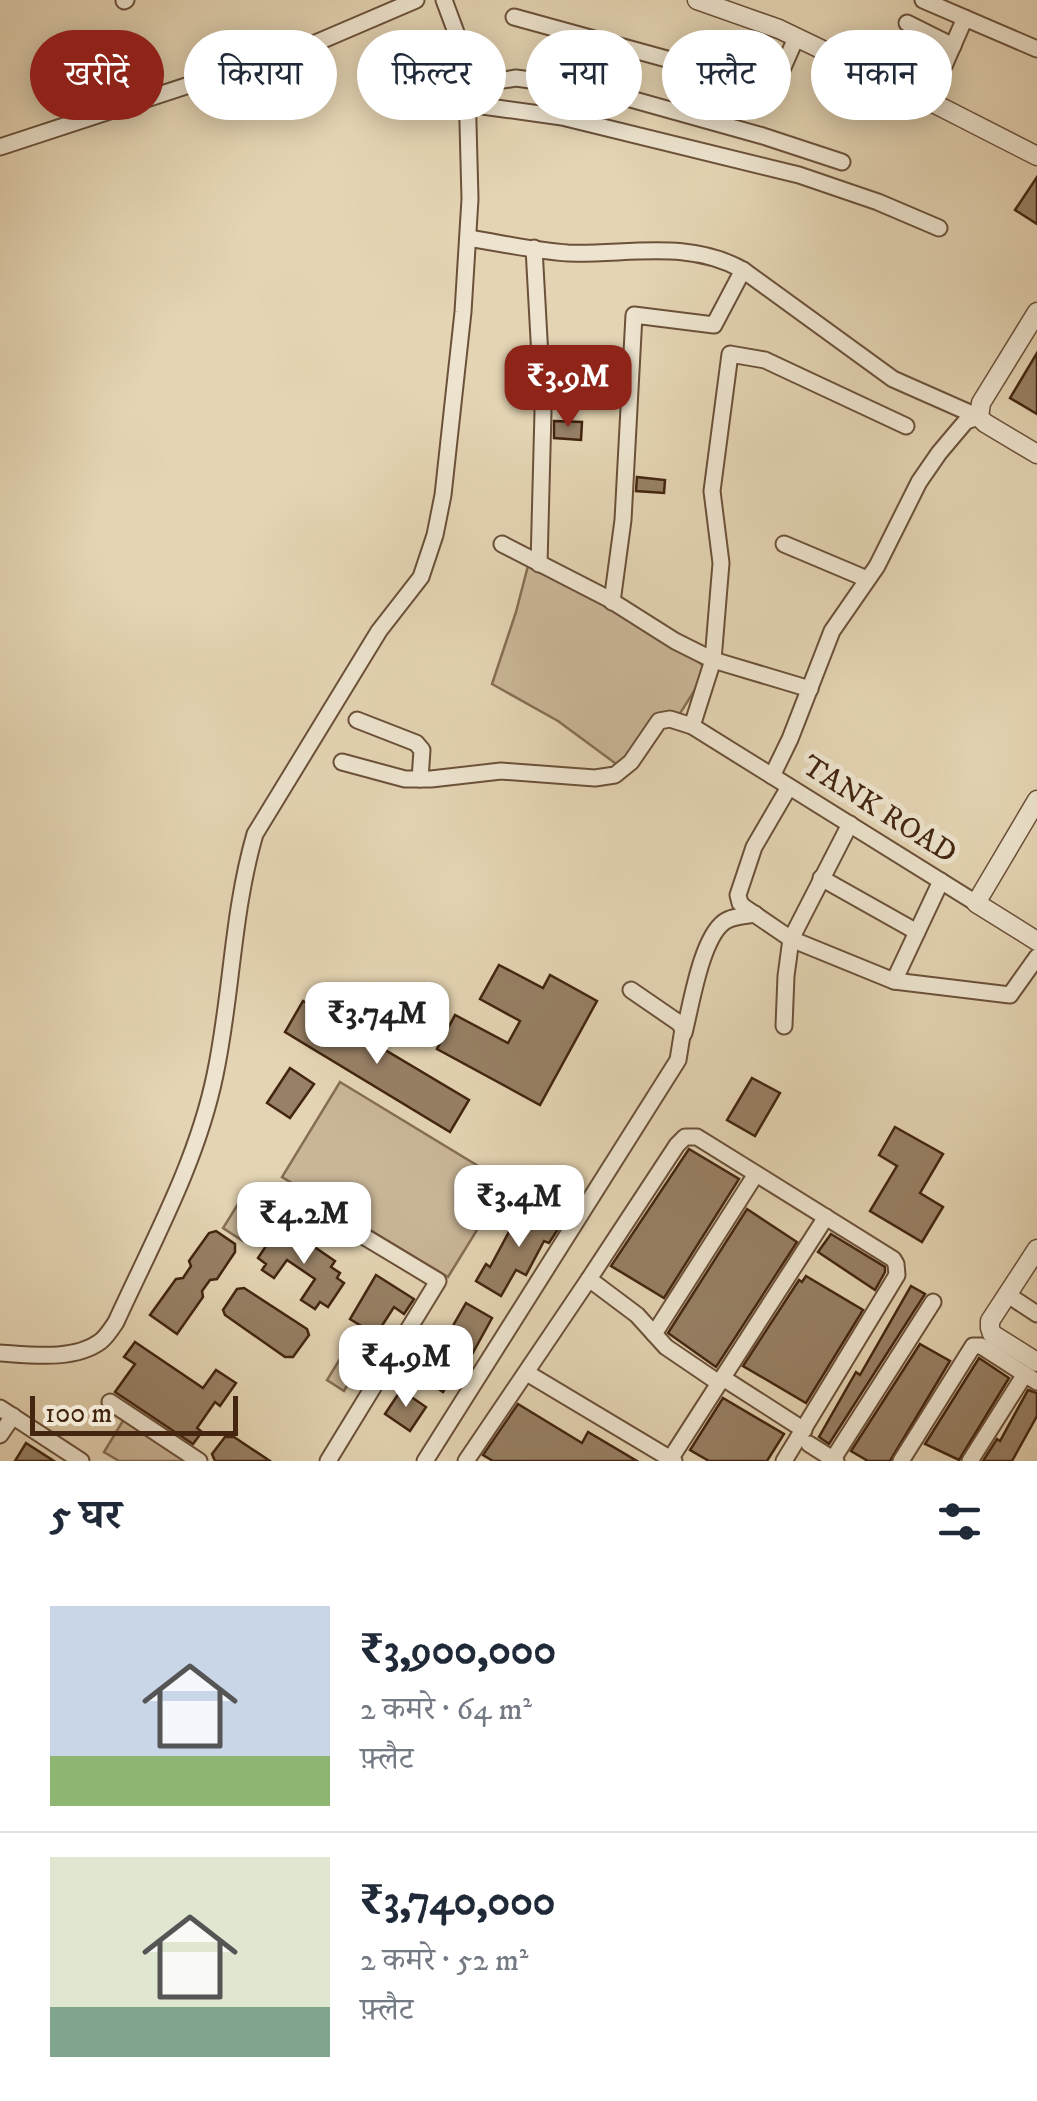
<!DOCTYPE html>
<html lang="hi">
<head>
<meta charset="utf-8">
<style>
	:root { --surface:#fff; --page:#f2f2f3; --text:#1f2937; --muted:#747a83; --line:#e0e1e3; --accent:#8f2418 }
	body { margin:0; font-family:"IM FELL DW Pica","Noto Serif Devanagari",serif; background:var(--page); color:var(--text); height:100vh; display:flex; flex-direction:column; font-size:38px; white-space:nowrap }
	* { box-sizing:border-box; margin:0 }
	p { font-size:32px; color:var(--muted) }
	.icon { flex:none; width:55px; height:55px; fill:none; stroke:currentColor; stroke-width:2; stroke-linecap:round; stroke-linejoin:round }
	.map { position:relative; height:1461px; overflow:hidden }
	.drawer { display:flex; flex-direction:column; background:var(--surface); flex:1 }
	.drawer>* { flex:none }
	.guide { position:absolute; left:30px; top:30px; width:978px; height:90px; display:flex; gap:20px }
	.scale { position:absolute; left:30px; bottom:25px; width:208px; box-sizing:border-box; padding-left:10px; border:5px solid #432510; border-top:0; font-size:28px; line-height:35px; white-space:nowrap; color:#432510; -webkit-text-stroke:8px #ede3ce; paint-order:stroke }
	.price { position:absolute; translate:-50% -85px; padding:0 22px; border-radius:20px; background:#fff; color:#222; font-size:32px; line-height:65px; filter:drop-shadow(0 2px 5px #0008) }
	.price::after { content:''; position:absolute; left:50%; top:60px; width:30px; height:22px; margin-left:-15px; background:inherit; clip-path:polygon(0 0,100% 0,50% 100%) }
	.price.on { background:var(--accent); color:#fff }
	ul { padding:0; list-style:none }
	li { display:flex; align-items:center; gap:30px; height:250px; padding:0 50px }
	li+li { border-top:2px solid var(--line) }
	li span { display:grid; place-items:center; flex:none; width:280px; height:200px; border-radius:0px; color:#555 }
	li>.icon { margin-inline-start:auto }
	span .icon { width:120px; height:120px; fill:#fffc; stroke-width:1 }
	li b { font-size:42px }
	h2 { display:flex; justify-content:space-between; align-items:center; height:120px; padding:0 50px; font-size:42px }
	.pill { padding:0 35px; border-radius:45px; background:var(--surface); box-shadow:0 5px 25px #0003; font-size:35px; line-height:90px }
	.pill.on { background:var(--accent); color:#fff }
	.map>svg:first-child { display:block }
	.green { fill:#c9b697; stroke:#866e54; stroke-width:2.5 }
	.building { fill:#978065; stroke:#432510; stroke-width:2.5 }
	.lines { fill:none; stroke-linecap:round; stroke-linejoin:round }
	.minor-casing { stroke:#6b5139; stroke-width:19 }
	.tertiary-casing { stroke:#6b5139; stroke-width:21 }
	.minor { stroke:#ede3ce; stroke-width:15 }
	.tertiary { stroke:#ede3ce; stroke-width:18 }
	.labels { text-anchor:middle; dominant-baseline:central; stroke-width:10; stroke-linejoin:round; paint-order:stroke }
	.street-label { font-size:30px; fill:#432510; stroke:#ede3ce }
</style>
</head>
<body>
<div class="map">
<svg width="1037" height="1461" viewBox="0 0 1037 1461">
	<rect width="100%" height="100%" fill="#e4d4b3"/>
	<filter id="stains"><feTurbulence type="fractalNoise" baseFrequency=".002" numOctaves="4"/><feColorMatrix values="0 0 0 0 .2 0 0 0 0 .09 0 0 0 0 .02 0 0 0 .5 -.17"/></filter>
	<radialGradient id="worn" r=".72"><stop offset=".6" stop-color="#630" stop-opacity="0"/><stop offset="1" stop-color="#630" stop-opacity=".3"/></radialGradient>
	<!-- green -->
	<g class="green">
		<polygon points="530,558 613,600 708,669 674,723 660,721 623,769 558,721 492,684 516,612"/>
		<polygon points="340,1082 506,1183 448,1277 282,1177"/>
		<polygon points="243,1196 263,1209 243,1241 223,1228"/>
		<polygon points="346,1349 363,1359 344,1391 327,1380"/>
		<polygon points="124,1419 189,1461 119,1461 104,1452"/>
	</g>
	<!-- building -->
	<g class="building">
		<polygon points="1037,177 1037,224 1015,210"/>
		<polygon points="1037,353 1037,414 1010,398"/>
		<polygon points="554,421 582,422 581,440 554,438"/>
		<polygon points="637,477 665,480 664,493 636,491"/>
		<polygon points="499,965 543,988 550,975 597,1001 540,1105 437,1049 455,1015 508,1043 520,1021 480,999"/>
		<polygon points="303,1001 469,1100 450,1132 285,1032"/>
		<polygon points="290,1068 314,1084 290,1118 267,1103"/>
		<polygon points="752,1078 780,1093 755,1136 727,1120"/>
		<polygon points="895,1127 943,1154 920,1193 943,1207 922,1242 870,1211 897,1166 879,1155"/>
		<polygon points="689,1149 739,1179 664,1298 611,1266"/>
		<polygon points="528,1206 562,1223 549,1243 544,1241 526,1275 516,1270 501,1296 476,1281 486,1264 490,1267 511,1228 516,1231"/>
		<polygon points="747,1209 797,1242 716,1367 668,1333"/>
		<polygon points="216,1231 235,1244 235,1252 217,1279 210,1280 202,1291 203,1297 177,1334 150,1315 176,1279 183,1278 191,1266 189,1261 209,1233"/>
		<polygon points="274,1234 281,1240 284,1235 293,1241 297,1235 335,1261 331,1267 340,1273 337,1278 344,1283 328,1307 320,1302 315,1309 301,1300 315,1279 287,1260 274,1278 262,1270 266,1264 258,1258"/>
		<polygon points="831,1234 885,1267 885,1272 875,1290 818,1252"/>
		<polygon points="376,1275 414,1299 404,1314 394,1307 376,1335 350,1319"/>
		<polygon points="806,1276 863,1310 806,1403 743,1366 799,1280 802,1282"/>
		<polygon points="911,1286 925,1294 829,1444 819,1437 856,1372 860,1375"/>
		<polygon points="244,1288 307,1329 309,1335 293,1357 285,1357 225,1315 223,1310 237,1289"/>
		<polygon points="466,1303 492,1318 470,1358 467,1357 443,1392 417,1375 436,1347 439,1350"/>
		<polygon points="135,1342 203,1388 216,1370 236,1383 220,1406 215,1402 197,1428 202,1432 193,1444 115,1392 135,1364 124,1357"/>
		<polygon points="920,1344 950,1361 890,1461 868,1461 851,1451"/>
		<polygon points="979,1358 1009,1378 959,1460 925,1444"/>
		<polygon points="401,1390 426,1407 410,1431 385,1414"/>
		<polygon points="1028,1390 1037,1393 1037,1416 1012,1461 983,1461 997,1439 1000,1441"/>
		<polygon points="723,1398 784,1434 767,1461 709,1461 690,1450"/>
		<polygon points="518,1404 582,1443 588,1432 637,1461 493,1461 483,1455"/>
		<polygon points="225,1437 234,1437 270,1461 215,1461 212,1454"/>
		<polygon points="26,1443 54,1461 15,1461"/>
	</g>
	<g class="lines">
		<!-- minor casing -->
		<g class="minor-casing">
			<g id="minor">
				<polyline points="923,0 1037,49"/>
				<polyline points="124,1 126,0"/>
				<polyline points="514,17 765,86 772,85 777,81 796,38"/>
				<polyline points="907,23 953,46"/>
				<polyline points="944,66 965,18"/>
				<polyline points="467,86 516,78 595,89 763,136 842,162"/>
				<polyline points="468,104 562,117 799,175 878,202 939,228"/>
				<polyline points="0,147 311,45 416,0"/>
				<path d="M468,238C501,243 535,251 568,253C628,255 688,239 743,270L893,379L979,417"/>
				<polyline points="534,248 543,412 539,564"/>
				<polyline points="502,544 607,598 675,641 713,660 810,689"/>
				<polyline points="784,544 867,579"/>
				<polyline points="612,602 623,520 634,315 714,325 743,270"/>
				<polyline points="357,720 416,743 422,750 420,779"/>
				<polyline points="692,726 713,660 721,563 712,491 730,354 765,360 906,426"/>
				<polyline points="342,762 405,779 431,779 501,771 595,778 615,775 631,762 659,721 670,719 692,726 976,903"/>
				<polyline points="772,776 790,739 832,631 877,566 919,482 939,453 966,421 979,417"/>
				<polyline points="789,787 754,847 738,895 740,903 744,907 791,939 894,981 1010,995 1037,957"/>
				<polyline points="821,878 917,932"/>
				<polyline points="894,981 941,881"/>
				<polyline points="784,1026 786,976 791,939 850,824"/>
				<path d="M684,1033C691,1006 701,939 724,922C732,916 745,916 755,914"/>
				<polyline points="305,1201 438,1281 328,1461"/>
				<polyline points="1008,1295 1037,1314"/>
				<polyline points="654,1334 756,1174"/>
				<path d="M0,1353C31,1355 75,1361 101,1341C107,1336 112,1328 116,1322C153,1241 197,1162 215,1075C232,995 232,913 255,834L379,631L421,577L435,535L443,495L463,312L470,199L467,86L457,35L444,0"/>
				<polyline points="527,1373 674,1461"/>
				<polyline points="723,1378 804,1430"/>
				<polyline points="719,1383 666,1347 637,1315 589,1279 677,1145 685,1137 697,1137 893,1259 896,1264 897,1275 784,1461"/>
				<polyline points="110,1402 199,1461"/>
				<polyline points="0,1408 81,1461"/>
				<polyline points="0,1435 13,1416"/>
				<polyline points="809,1444 836,1461"/>
				<polyline points="833,1459 933,1302"/>
				<polyline points="425,1461 678,1060 683,1029 679,1023 631,990"/>
				<polyline points="466,1461 589,1279"/>
				<polyline points="669,1461 826,1217"/>
				<polyline points="901,1461 973,1346 981,1346 1037,1382"/>
				<polyline points="970,1461 1025,1374"/>
			</g>
		</g>
		<!-- tertiary casing -->
		<g class="tertiary-casing">
			<g id="tertiary">
				<polyline points="697,0 779,29 935,104 1037,156"/>
				<polyline points="1037,312 981,403 979,417 985,423 1037,454"/>
				<polyline points="1037,800 976,903 1037,941"/>
				<polyline points="1037,1249 990,1321 990,1328 992,1334 1037,1362"/>
			</g>
		</g>
		<!-- minor -->
		<use href="#minor" class="minor"/>
		<!-- tertiary -->
		<use href="#tertiary" class="tertiary"/>
	</g>
	<g class="labels">
		<!-- street labels -->
		<g class="street-label">
			<text transform="translate(879 810) rotate(32)">TANK ROAD</text>
		</g>
	</g>
	<rect width="100%" height="100%" filter="url(#stains)"/>
	<rect width="100%" height="100%" fill="url(#worn)"/>
</svg>
<div class="scale">100 m</div>
<b class="price on" style="left:568px;top:430px">₹3.9M</b>
<b class="price" style="left:377px;top:1067px">₹3.74M</b>
<b class="price" style="left:519px;top:1250px">₹3.4M</b>
<b class="price" style="left:304px;top:1267px">₹4.2M</b>
<b class="price" style="left:406px;top:1410px">₹4.9M</b>
<div class="guide">
<a class="pill on">खरीदें</a>
<a class="pill">किराया</a>
<a class="pill">फ़िल्टर</a>
<a class="pill">नया</a>
<a class="pill">फ़्लैट</a>
<a class="pill">मकान</a>
</div>
</div>
<section class="drawer">
<h2>5 घर<svg class="icon" aria-label="filters" viewBox="0 0 24 24"><path d="M4 7h16M4 17h16"/><circle cx="9" cy="7" r="2"/><circle cx="15" cy="17" r="2"/></svg></h2>
<ul>
<li><span style="background:linear-gradient(#c9d6e8 75%,#8fb573 0)"><svg class="icon" aria-label="home" viewBox="0 0 24 24"><path d="M3 11l9-7 9 7M6 9v11h12V9"/></svg></span><div><b>₹3,900,000</b><p>2 कमरे · 64 m²</p><p>फ़्लैट</p></div></li>
<li><span style="background:linear-gradient(#dfe7d0 75%,#7fa58c 0)"><svg class="icon" aria-label="home" viewBox="0 0 24 24"><path d="M3 11l9-7 9 7M6 9v11h12V9"/></svg></span><div><b>₹3,740,000</b><p>2 कमरे · 52 m²</p><p>फ़्लैट</p></div></li>
</ul>
</section>
</body>
</html>
